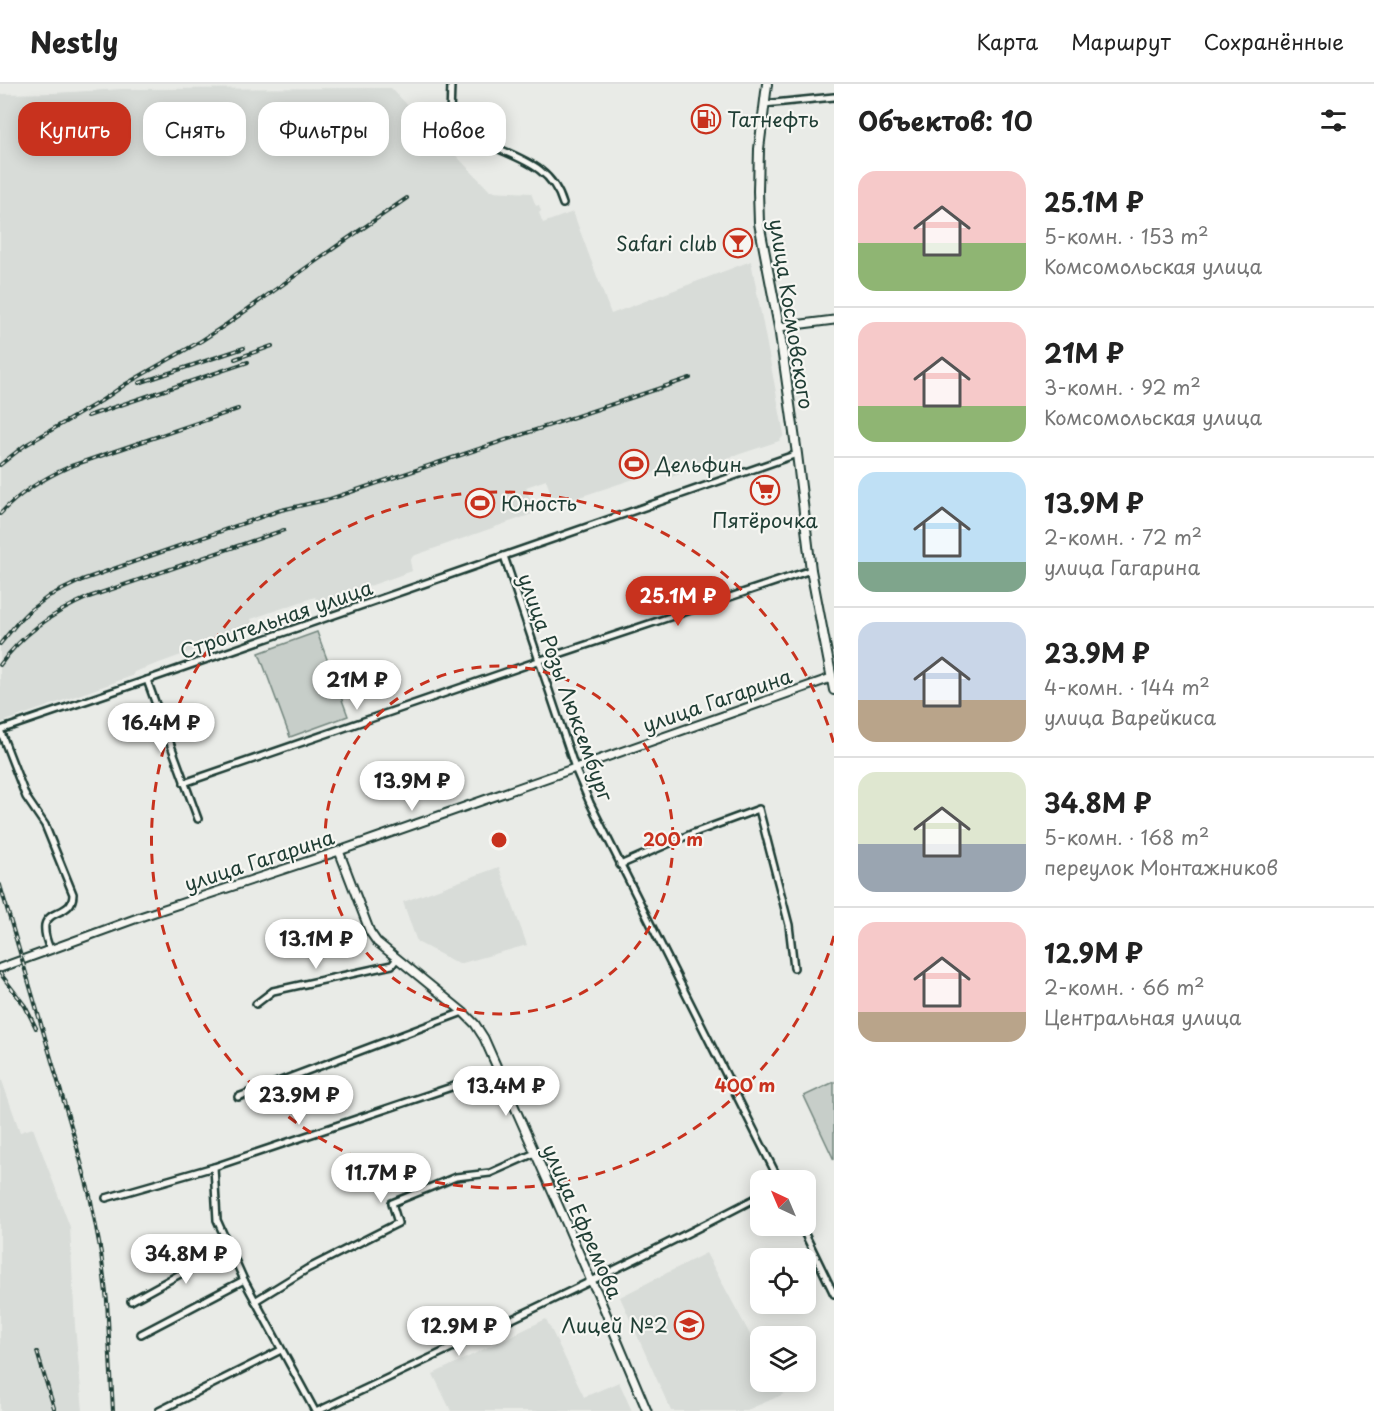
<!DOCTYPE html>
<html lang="ru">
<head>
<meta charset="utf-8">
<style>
	:root { --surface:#fff; --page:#f2f2f2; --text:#222; --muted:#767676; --line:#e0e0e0; --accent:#c8321e }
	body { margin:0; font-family:"Playpen Sans",sans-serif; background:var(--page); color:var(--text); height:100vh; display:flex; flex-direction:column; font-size:22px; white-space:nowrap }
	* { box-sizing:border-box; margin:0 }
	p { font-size:20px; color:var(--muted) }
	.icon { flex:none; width:33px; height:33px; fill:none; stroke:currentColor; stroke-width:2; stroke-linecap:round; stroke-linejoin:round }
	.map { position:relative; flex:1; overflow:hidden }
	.drawer { display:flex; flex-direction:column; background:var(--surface); width:540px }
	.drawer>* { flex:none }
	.guide { position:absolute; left:18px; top:18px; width:570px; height:54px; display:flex; gap:12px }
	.needle { width:39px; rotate:316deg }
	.controls { position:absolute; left:750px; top:1086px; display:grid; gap:12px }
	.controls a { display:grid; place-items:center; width:66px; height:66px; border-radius:12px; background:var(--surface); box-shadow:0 3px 15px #0003; font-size:30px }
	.price { position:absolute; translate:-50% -51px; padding:0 14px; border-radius:21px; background:#fff; color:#222; font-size:20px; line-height:39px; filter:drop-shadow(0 2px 3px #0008) }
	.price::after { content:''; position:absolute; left:50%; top:36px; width:18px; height:14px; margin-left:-9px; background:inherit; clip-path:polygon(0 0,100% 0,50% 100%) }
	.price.on { background:var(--accent); color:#fff }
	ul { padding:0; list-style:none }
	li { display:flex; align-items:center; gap:18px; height:150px; padding:0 24px }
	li+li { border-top:2px solid var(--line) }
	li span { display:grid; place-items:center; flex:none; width:168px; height:120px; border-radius:18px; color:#555 }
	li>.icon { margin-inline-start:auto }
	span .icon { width:72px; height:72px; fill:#fffc; stroke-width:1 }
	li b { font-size:26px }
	h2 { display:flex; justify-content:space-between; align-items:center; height:72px; padding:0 24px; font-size:26px }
	.pill { padding:0 21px; border-radius:18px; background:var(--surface); box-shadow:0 3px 15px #0003; font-size:21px; line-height:54px }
	.pill.on { background:var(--accent); color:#fff }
	header { display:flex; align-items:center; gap:36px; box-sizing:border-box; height:84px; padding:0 30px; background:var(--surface); border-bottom:2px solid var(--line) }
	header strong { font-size:28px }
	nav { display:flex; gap:33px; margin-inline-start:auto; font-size:21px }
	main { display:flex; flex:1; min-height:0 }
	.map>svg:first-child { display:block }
	.built { fill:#d8dcd8 }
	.green { fill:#c7cec9; stroke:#73867e; stroke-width:1.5 }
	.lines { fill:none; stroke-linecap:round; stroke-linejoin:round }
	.minor-casing { stroke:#1f3d34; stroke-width:10 }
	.tertiary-casing { stroke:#1f3d34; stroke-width:11 }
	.secondary-casing { stroke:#1f3d34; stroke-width:12 }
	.minor { stroke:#f6f6f2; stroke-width:5 }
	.tertiary { stroke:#f6f6f2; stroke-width:7 }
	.secondary { stroke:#f6f6f2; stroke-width:8 }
	.rail-casing { stroke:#1f3d34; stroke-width:4 }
	.rail { stroke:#f6f6f2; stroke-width:1.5; stroke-dasharray:4.5; stroke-linecap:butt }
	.ring { fill:none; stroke:#c8321e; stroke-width:3; stroke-dasharray:10 8 }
	.labels { text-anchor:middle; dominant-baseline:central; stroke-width:4.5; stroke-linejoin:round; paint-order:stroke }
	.poi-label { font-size:20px; fill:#1f3d34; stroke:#f6f6f2; text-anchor:start }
	.street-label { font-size:20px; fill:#1f3d34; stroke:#f6f6f2 }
	.centre { fill:#c8321e; stroke:#f6f6f2; stroke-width:3 }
	.ring-label { font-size:18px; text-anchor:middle; font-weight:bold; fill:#c8321e; stroke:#f6f6f2; stroke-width:4.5; stroke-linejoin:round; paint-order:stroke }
</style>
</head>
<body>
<header>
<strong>Nestly</strong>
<nav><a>Карта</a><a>Маршрут</a><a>Сохранённые</a></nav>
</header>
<main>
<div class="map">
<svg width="834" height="1327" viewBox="0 0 834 1327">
	<rect width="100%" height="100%" fill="#e9ebe7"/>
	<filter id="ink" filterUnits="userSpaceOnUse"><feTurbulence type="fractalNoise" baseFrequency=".0167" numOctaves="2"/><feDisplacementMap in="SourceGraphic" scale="12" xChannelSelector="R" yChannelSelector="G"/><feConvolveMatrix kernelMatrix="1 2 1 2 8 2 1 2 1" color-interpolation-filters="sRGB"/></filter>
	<g filter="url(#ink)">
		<!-- built -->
		<g class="built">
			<polygon points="391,4 490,107 531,109 536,122 539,121 541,127 539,129 543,139 573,128 611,230 751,177 784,350 782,354 779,357 668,394 664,385 555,421 546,396 526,403 535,429 413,472 410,477 412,487 330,516 330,519 319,523 315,513 251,535 254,545 134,588 132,592 0,639 0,10 54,9 122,5"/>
			<polygon points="499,783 527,861 459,880 417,858 403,818"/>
			<polygon points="0,991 20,1048 33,1044 70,1143 75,1242 83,1327 0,1327"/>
			<polygon points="706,1169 760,1269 760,1298 776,1298 784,1310 745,1327 671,1327 620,1213"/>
			<polygon points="546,1235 584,1313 619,1298 632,1327 451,1327 433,1290"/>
		</g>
		<!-- green -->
		<g class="green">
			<polygon points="317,548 348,632 290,653 259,569"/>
			<polygon points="834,998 834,1076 804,1012"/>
		</g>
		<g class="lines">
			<!-- minor casing -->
			<g class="minor-casing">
				<g id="minor">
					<path d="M451,0L450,33C459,41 469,50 480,56C514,74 551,79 563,120"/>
					<polyline points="764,20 834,13"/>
					<polyline points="504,472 575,684 590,719 779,1096"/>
					<polyline points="147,596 198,735"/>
					<polyline points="184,699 538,577 811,486"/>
					<polyline points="620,781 691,750 759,725 789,841 794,884"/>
					<path d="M50,865C47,858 44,849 45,841C49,825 73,831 73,810L45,741L26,713L0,646L147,596L797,370"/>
					<polyline points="256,920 273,907 392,881 396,876"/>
					<polyline points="238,1013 463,928"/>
					<polyline points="214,1083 217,1136 244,1196 315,1327"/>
					<polyline points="106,1114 214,1083 499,987"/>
					<polyline points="801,1142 834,1210"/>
					<polyline points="131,1217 229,1163"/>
					<polyline points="255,1217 307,1185 398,1139 392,1119 456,1093 490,1089 535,1069"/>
					<polyline points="141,1250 244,1196"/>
					<polyline points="159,1327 281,1266"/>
					<path d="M318,1327C466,1257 615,1188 760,1112"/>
				</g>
			</g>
			<!-- tertiary casing -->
			<g class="tertiary-casing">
				<g id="tertiary">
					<polyline points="779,243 834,236"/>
					<polyline points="339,767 370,848 377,858 463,928 475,940 484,954 567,1141 591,1197 597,1208 647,1327"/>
					<polyline points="0,884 143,832 339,767 831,594"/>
				</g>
			</g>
			<!-- secondary casing -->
			<g class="secondary-casing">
				<polyline id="secondary" points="767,0 759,65 758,107 759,139 779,243 797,370 811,486 834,606"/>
			</g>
			<!-- minor -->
			<use href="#minor" class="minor"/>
			<!-- tertiary -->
			<use href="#tertiary" class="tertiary"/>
			<!-- secondary -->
			<use href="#secondary" class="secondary"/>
			<!-- rail casing -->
			<g class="rail-casing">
				<g id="rail">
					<polyline points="235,275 272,262"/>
					<polyline points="139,299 244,264"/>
					<polyline points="88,332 248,278"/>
					<polyline points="0,381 24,362 101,317 126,300 201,257 227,240 337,162 407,114"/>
					<path d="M0,430C20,408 44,394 71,382L238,325"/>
					<polyline points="0,560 18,538 29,527 49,512 82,496 281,426 330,415 690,294"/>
					<path d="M0,581C23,549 54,528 89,513L284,446"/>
					<polyline points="0,801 74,1052 90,1112 101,1169 107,1217 113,1327"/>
					<polyline points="0,889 25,922 36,944"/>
					<polyline points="37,1268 55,1327"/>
				</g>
			</g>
			<!-- rail -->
			<use href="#rail" class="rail"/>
		</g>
	</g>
	<!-- distance rings -->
	<g class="ring">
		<circle cx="499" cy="756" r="174"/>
		<path d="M834 852A348 348 0 1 1 834 660"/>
	</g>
	<!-- icons -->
	<defs>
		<g id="fuel-ring" transform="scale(1.5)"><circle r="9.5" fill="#f6f6f2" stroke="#c8321e" stroke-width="1.5"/><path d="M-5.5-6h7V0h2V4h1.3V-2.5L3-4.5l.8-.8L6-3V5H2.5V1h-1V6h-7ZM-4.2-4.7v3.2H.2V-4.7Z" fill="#c8321e"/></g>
		<g id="bar-ring" transform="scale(1.5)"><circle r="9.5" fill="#f6f6f2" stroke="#c8321e" stroke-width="1.5"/><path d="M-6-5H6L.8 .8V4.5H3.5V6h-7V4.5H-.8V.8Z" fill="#c8321e"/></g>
		<g id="stadium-ring" transform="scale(1.5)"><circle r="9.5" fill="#f6f6f2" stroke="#c8321e" stroke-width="1.5"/><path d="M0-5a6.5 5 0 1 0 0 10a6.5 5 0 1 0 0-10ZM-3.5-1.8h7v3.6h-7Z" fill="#c8321e"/></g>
		<g id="supermarket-ring" transform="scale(1.5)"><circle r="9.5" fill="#f6f6f2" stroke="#c8321e" stroke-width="1.5"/><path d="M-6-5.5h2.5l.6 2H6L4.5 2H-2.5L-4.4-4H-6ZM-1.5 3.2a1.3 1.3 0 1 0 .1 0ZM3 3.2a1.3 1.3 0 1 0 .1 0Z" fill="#c8321e"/></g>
		<g id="school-ring" transform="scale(1.5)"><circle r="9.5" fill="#f6f6f2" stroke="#c8321e" stroke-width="1.5"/><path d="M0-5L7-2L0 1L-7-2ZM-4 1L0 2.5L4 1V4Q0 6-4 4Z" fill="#c8321e"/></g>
	</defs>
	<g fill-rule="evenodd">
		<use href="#fuel-ring" x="706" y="35"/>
		<use href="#bar-ring" x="738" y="159"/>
		<use href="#stadium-ring" x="634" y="380"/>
		<use href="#supermarket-ring" x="765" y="406"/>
		<use href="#stadium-ring" x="480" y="419"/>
		<use href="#school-ring" x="689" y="1241"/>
	</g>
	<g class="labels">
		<!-- poi labels -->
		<g class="poi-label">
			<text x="727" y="35">Татнефть</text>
			<text x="717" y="159" text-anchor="end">Safari club</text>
			<text x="655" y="380">Дельфин</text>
			<text x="501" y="419">Юность</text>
			<text x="765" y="436" text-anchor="middle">Пятёрочка</text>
			<text x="668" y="1241" text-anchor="end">Лицей №2</text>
		</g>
		<!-- street labels -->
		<g class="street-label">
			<text transform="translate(792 230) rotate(81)">улица Космовского</text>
			<text transform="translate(276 535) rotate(-19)">Строительная улица</text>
			<text transform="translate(566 603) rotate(70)">улица Розы Люксембург</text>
			<text transform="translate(717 616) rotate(-19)">улица Гагарина</text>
			<text transform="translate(259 776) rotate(-18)">улица Гагарина</text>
			<text transform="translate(583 1137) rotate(66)">улица Ефремова</text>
		</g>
	</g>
	<circle cx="499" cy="756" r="9" class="centre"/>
	<g class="ring-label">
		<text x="673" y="762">200 m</text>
		<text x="745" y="1008">400 m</text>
	</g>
</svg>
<div class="controls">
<a><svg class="needle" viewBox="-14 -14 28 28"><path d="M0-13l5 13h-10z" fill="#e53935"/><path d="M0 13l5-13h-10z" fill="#767676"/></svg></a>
<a><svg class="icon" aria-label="locate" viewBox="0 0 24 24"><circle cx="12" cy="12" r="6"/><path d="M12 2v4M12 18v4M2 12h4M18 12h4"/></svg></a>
<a><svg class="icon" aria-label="layers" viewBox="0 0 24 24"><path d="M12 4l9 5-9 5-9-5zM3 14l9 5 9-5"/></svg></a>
</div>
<b class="price on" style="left:678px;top:543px">25.1M ₽</b>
<b class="price" style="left:357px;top:627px">21M ₽</b>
<b class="price" style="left:161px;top:670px">16.4M ₽</b>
<b class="price" style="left:412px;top:728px">13.9M ₽</b>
<b class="price" style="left:316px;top:886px">13.1M ₽</b>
<b class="price" style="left:506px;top:1033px">13.4M ₽</b>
<b class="price" style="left:299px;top:1042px">23.9M ₽</b>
<b class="price" style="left:381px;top:1120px">11.7M ₽</b>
<b class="price" style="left:186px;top:1201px">34.8M ₽</b>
<b class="price" style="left:459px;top:1273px">12.9M ₽</b>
<div class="guide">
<a class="pill on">Купить</a>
<a class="pill">Снять</a>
<a class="pill">Фильтры</a>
<a class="pill">Новое</a>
</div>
</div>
<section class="drawer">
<h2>Объектов: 10<svg class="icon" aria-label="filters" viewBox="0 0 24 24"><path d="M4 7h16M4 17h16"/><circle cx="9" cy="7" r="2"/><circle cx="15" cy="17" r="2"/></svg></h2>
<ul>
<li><span style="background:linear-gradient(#f6c9c9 60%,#8fb573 0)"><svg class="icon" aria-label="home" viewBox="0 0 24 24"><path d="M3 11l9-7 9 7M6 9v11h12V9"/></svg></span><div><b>25.1M ₽</b><p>5-комн. · 153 m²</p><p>Комсомольская улица</p></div></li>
<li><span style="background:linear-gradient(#f6c9c9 70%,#8fb573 0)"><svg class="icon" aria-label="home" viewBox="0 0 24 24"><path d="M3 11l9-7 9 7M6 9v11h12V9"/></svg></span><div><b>21M ₽</b><p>3-комн. · 92 m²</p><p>Комсомольская улица</p></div></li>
<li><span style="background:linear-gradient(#bfe0f5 75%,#7fa58c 0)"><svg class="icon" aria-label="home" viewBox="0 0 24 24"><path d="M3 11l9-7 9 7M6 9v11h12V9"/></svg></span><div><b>13.9M ₽</b><p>2-комн. · 72 m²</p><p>улица Гагарина</p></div></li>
<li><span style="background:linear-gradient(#c9d6e8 65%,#b9a48a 0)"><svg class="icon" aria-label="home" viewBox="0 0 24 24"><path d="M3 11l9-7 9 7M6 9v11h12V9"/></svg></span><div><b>23.9M ₽</b><p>4-комн. · 144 m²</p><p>улица Варейкиса</p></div></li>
<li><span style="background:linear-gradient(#dfe7d0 60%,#9aa5b1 0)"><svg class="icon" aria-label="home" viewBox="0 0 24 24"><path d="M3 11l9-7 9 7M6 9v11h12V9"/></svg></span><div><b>34.8M ₽</b><p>5-комн. · 168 m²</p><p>переулок Монтажников</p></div></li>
<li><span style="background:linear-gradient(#f6c9c9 75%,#b9a48a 0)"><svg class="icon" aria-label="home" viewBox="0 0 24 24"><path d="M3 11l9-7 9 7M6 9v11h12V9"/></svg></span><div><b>12.9M ₽</b><p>2-комн. · 66 m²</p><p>Центральная улица</p></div></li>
</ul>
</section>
</main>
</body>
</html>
